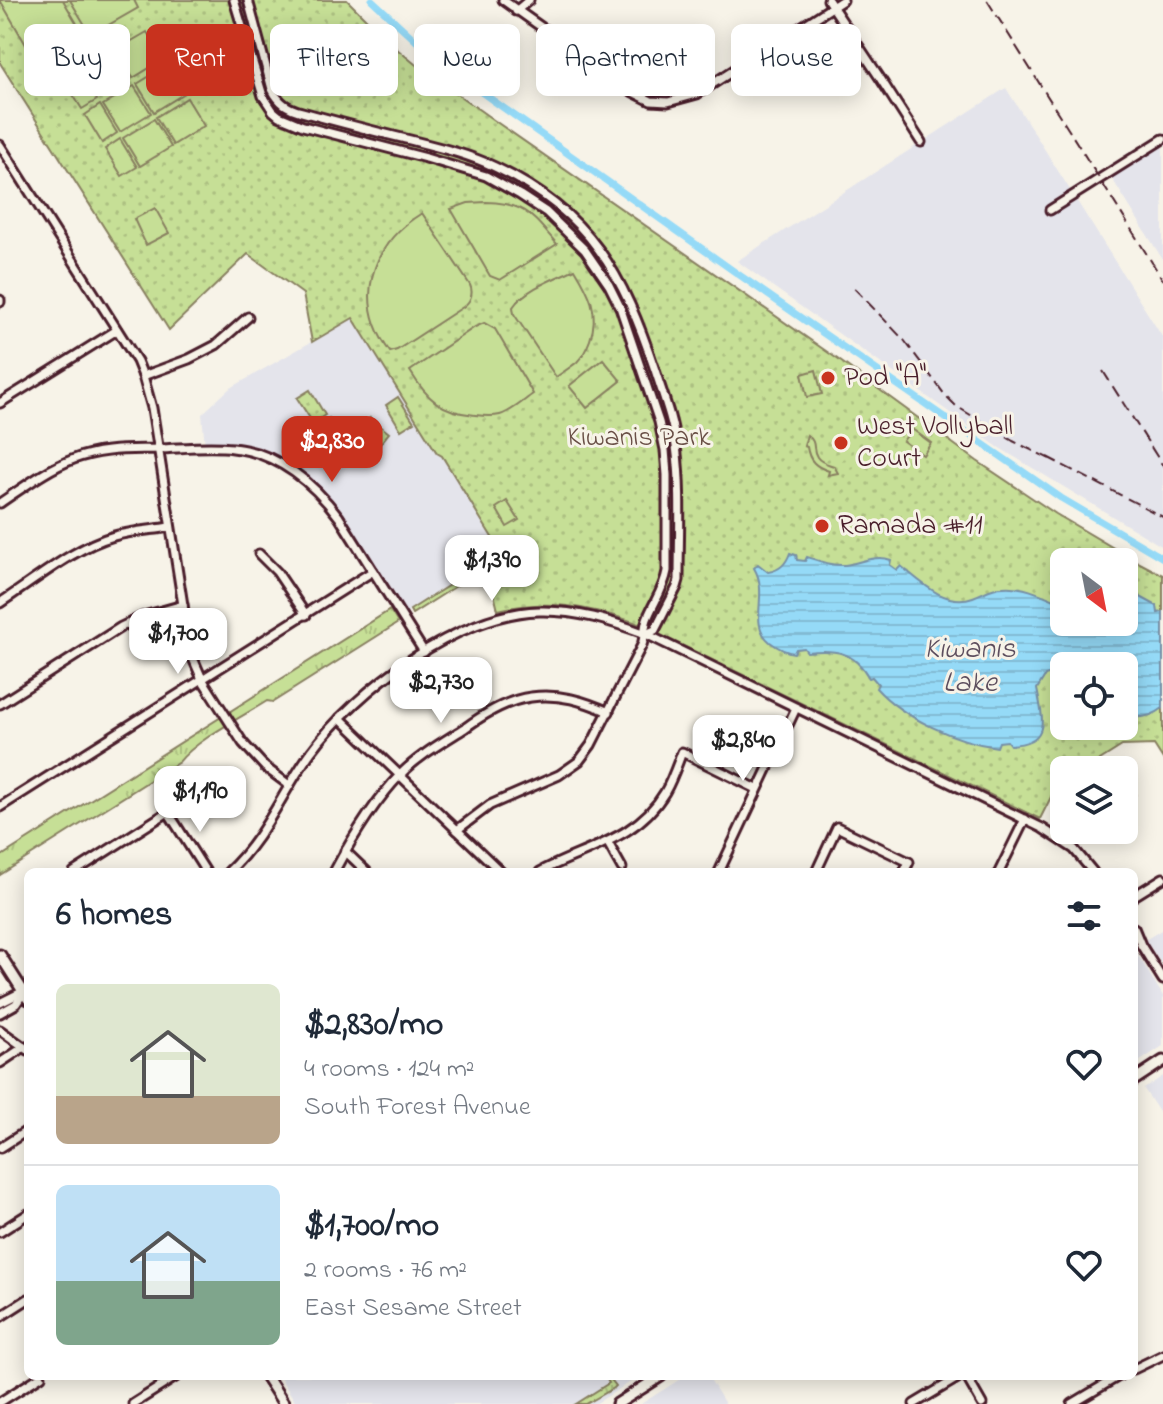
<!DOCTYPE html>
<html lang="en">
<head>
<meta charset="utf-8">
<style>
	:root { --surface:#fff; --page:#f2f2f3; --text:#1f2937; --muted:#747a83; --line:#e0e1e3; --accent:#c8321e }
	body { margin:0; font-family:"Indie Flower",sans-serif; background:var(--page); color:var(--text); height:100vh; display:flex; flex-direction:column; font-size:30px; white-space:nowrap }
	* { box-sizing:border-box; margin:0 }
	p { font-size:26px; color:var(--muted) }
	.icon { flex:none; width:44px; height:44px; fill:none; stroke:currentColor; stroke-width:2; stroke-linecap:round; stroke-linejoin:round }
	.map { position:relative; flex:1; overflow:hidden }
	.drawer { position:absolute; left:24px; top:868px; width:1114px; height:512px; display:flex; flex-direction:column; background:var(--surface); border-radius:12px; box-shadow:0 4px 20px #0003 }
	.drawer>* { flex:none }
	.hud { position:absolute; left:24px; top:24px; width:1116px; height:72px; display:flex; gap:16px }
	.needle { width:52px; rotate:148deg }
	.buttons { position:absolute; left:1050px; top:548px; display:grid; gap:16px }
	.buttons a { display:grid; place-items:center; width:88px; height:88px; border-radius:12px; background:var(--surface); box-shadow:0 4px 20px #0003; font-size:40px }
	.price { position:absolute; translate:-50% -68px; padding:0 18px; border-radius:16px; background:#fff; color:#222; font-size:26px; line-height:52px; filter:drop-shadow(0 2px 4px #0008) }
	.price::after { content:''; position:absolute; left:50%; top:48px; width:24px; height:18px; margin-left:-12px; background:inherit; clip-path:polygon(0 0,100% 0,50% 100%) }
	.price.active { background:var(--accent); color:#fff }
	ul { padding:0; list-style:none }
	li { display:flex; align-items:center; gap:24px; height:200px; padding:0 32px }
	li+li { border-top:2px solid var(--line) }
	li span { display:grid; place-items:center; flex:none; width:224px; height:160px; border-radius:12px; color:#555 }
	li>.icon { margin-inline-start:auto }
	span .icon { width:96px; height:96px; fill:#fffc; stroke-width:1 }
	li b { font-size:34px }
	h2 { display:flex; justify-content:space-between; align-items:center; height:96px; padding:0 32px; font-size:34px }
	.pill { padding:0 28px; border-radius:12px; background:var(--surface); box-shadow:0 4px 20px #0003; font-size:28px; line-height:72px }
	.pill.active { background:var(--accent); color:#fff }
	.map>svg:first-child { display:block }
	.built { fill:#e4e4eb }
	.grass { fill:url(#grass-tufts); stroke:#887f60; stroke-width:2 }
	.park { fill:url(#park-dots); stroke:#887f60; stroke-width:2; fill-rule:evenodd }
	.garden { fill:#c6df96; stroke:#887f60; stroke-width:2 }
	.water { fill:url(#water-rules); stroke:#778fa5; stroke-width:2 }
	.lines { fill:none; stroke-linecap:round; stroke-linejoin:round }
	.canal { stroke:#95daf7; stroke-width:7 }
	.minor-casing { stroke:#4a1f2b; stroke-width:13 }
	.major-casing { stroke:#4a1f2b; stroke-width:15 }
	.minor { stroke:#f7f3e8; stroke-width:7 }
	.major { stroke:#f7f3e8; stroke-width:9 }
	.rail { stroke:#4a1f2b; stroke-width:2; stroke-dasharray:12 6; stroke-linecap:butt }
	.poi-dot { fill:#c8321e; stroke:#f7f3e8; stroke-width:3 }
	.labels { text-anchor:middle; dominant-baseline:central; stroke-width:6; stroke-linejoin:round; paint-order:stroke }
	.poi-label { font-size:28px; fill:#4a1f2b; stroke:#f7f3e8; text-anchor:start }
	.park-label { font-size:28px; fill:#694f46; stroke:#f7f3e8 }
	.water-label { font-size:30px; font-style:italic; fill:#5d4e5e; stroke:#f7f3e8 }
</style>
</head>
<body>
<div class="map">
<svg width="1163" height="1404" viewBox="0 0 1163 1404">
	<defs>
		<pattern id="grass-tufts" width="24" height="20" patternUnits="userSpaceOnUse" patternTransform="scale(2)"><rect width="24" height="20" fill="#c6df96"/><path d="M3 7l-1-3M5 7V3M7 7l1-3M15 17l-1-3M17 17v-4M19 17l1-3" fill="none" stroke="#acbf81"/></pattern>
		<pattern id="park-dots" width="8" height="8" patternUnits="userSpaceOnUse" patternTransform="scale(2)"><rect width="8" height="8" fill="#c6df96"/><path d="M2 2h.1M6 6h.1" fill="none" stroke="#acbf81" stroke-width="1.8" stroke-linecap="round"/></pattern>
		<pattern id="water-rules" width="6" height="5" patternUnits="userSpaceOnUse" patternTransform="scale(2)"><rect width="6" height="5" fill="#95daf7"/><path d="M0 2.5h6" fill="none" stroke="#82bbd4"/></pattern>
	</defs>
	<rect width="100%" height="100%" fill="#f7f3e8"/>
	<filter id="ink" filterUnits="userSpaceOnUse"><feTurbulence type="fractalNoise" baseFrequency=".0125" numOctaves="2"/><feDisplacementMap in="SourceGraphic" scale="16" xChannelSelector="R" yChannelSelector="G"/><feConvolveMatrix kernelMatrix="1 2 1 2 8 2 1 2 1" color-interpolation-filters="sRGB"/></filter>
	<g filter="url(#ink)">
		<!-- built -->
		<g class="built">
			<polygon points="1006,88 1163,338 1163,547 998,447 737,261"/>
			<polygon points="1163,144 1163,260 1111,177"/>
			<polygon points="353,318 437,453 442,456 498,547 499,554 410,610 402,617 324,498 269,458 205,446 202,414 229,389"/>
			<polygon points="1163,929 1163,966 1145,940"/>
			<polygon points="1136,952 1163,996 1163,1046 1134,1065 1134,953"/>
			<polygon points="1163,1076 1163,1118 1144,1089"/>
			<polygon points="279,1376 629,1376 632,1381 595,1404 297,1404"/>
			<polygon points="685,1376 708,1376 725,1404 641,1404"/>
		</g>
		<!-- grass -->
		<g class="grass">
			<polygon points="484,563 488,571 483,569 412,614 410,610"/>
			<path d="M390,610L398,623L273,702L267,701C242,717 196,740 179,762L0,875V857Z"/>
			<polygon points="609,1377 616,1386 614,1388 586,1404 576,1404 609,1383 606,1378"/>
		</g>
		<!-- park -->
		<g class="park">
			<path d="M0,0H347L391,44L415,64L495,121L836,358L977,461L1056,514L1134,560L1163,575V759L1154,745L1122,746L1084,770H1064V783L1055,789L1040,819L634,622C587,606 548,599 498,610L488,571L484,563L499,554L498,547L442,456L437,453L353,318L312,342L303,294L248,254L169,330L0,63ZM1064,562H1124V622H1064ZM1064,666H1124V726H1064Z"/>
			<polygon points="310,390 325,415 313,423 297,398"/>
			<polygon points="398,397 414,422 401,430 386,405"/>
		</g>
		<!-- garden -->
		<g class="garden">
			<polygon points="0,0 63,0 86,39 39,67"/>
			<polygon points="70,0 134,0 138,8 91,35"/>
			<polygon points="147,32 164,59 133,78 116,50"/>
			<polygon points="175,39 192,67 181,74 164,46"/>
			<polygon points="114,52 131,80 100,98 83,71"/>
			<polygon points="168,65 185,93 154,112 137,84"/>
			<polygon points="80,72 97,100 82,109 65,82"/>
			<polygon points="134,86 151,113 120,132 103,105"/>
			<polygon points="187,98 204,126 173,145 156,117"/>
			<polygon points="100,105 117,133 102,143 85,115"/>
			<polygon points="154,119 171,147 140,166 123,138"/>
			<polygon points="120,139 137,167 122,176 105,149"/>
			<path d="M486,202C526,203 532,216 557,244L500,280L490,276L451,209L468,203Z"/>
			<polygon points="155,208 169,233 146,245 134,219"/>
			<path d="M422,213L470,285C474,294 470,302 463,307L397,350L390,352C353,301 370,245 422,213Z"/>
			<path d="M575,269C589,292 600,312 590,340C587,348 583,356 577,362C571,367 563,372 556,377L514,314L513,307C525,289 556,278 575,269Z"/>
			<path d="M484,323L495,329L533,394C523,401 511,412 500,415C492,417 483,416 475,415C441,412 427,399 410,371L475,327Z"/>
			<polygon points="603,359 621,381 587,408 569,386"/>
			<polygon points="816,370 822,394 807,397 802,374"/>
			<polygon points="329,418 342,439 328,448 315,426"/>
			<polygon points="370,418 389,433 380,444 361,429"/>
			<polygon points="912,429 931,443 923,455 903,441"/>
			<path d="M807,435C818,443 811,448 817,457C821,463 829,464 834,466L838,473L828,475L829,471C816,467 809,461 807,447L804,446Z"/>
			<polygon points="507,501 519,520 507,527 496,508"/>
		</g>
		<!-- water -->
		<path class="water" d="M790,553L796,555L797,560L805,561L807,557C820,561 831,566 845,565C861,563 875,554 891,560L890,565L897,570L901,566C921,582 945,607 973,597C984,593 992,587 1003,587C1024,585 1045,596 1064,604V622H1124V588L1157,606L1158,613L1163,612V708C1152,717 1138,719 1124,716V666H1064V675L1057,672L1045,676L1037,689C1043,720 1051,743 1010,745L1007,741L999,742L997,747C957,742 903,718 876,688L878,684L872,677L869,678C854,651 835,649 807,652L804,648L796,649L794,653C785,652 778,648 770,642C747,623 770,595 754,568L758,564L768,572C780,570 786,564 790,553Z"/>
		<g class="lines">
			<!-- canal -->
			<polyline class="canal" points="372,0 426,50 460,77 735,272 1061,498 1163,558"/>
			<!-- minor casing -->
			<g class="minor-casing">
				<g id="minor">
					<path d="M234,0L263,96L273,111L279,116L303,126L426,158L486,176L520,195L546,212L585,250L609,285L620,307L659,422L665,450L667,475V571C664,589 653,603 647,619C644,628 645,636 642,645L591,745L579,761L559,775L490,805L457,830"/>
					<path d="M248,0L272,89C279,103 287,108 302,112C335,121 369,130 402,138C433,146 466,153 495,167C590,212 623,274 655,370C663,395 673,420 676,446C682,490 679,535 679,580L677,587L655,630L646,634"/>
					<polyline points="503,0 633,92 651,101 668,102 697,94 843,0"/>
					<polyline points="828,0 880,78 921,142"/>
					<polyline points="516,11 529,0"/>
					<polyline points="0,145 137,361 143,376 152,408 183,605 192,656 202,679 243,743 265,767 289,785"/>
					<polyline points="1050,210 1163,139"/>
					<polyline points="0,300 0,302"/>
					<polyline points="143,376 189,359 216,345 248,317"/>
					<polyline points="0,403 117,330"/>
					<path d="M0,503C24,487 47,469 74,459C102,448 130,450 159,449C184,448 209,445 233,448C278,453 313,483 339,517L424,652"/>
					<polyline points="259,554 277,572 306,615"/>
					<path d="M0,603C34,581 75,547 114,536C132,531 152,530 170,527"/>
					<polyline points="0,704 121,627 144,616 183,605"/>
					<polyline points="340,718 501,872"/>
					<polyline points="1124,796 1130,793"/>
					<polyline points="0,807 373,571"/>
					<polyline points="608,843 622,868"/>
					<polyline points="1066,843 1077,830"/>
					<polyline points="345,851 367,872"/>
					<polyline points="74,872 168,812 206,872"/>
					<path d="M228,872C265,838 282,792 311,752C357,689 459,613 539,611C577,610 611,621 646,634L1042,828L1074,849L1093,872"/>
					<path d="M334,872C352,838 373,803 400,775C418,756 443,742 465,728C484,714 507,700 531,697C559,693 584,701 609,712"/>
					<path d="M540,872C584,848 637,840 665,792C672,780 677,765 682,752L757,789"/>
					<polyline points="719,872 796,708"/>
					<polyline points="816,872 837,827 909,862 904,872"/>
					<polyline points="999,872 1025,819"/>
					<polyline points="1134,896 1163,878"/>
					<polyline points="1134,928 1141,945 1163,980"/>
					<polyline points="0,1003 28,989"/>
					<polyline points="0,1013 16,1004 24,992"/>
					<polyline points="0,1030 28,1050"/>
					<polyline points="0,1063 24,1047"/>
					<polyline points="0,1148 28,1130"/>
					<polyline points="0,1232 28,1214"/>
					<polyline points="0,1317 28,1299"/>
					<polyline points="1134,1369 1163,1355"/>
					<polyline points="966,1376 982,1404"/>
					<polyline points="0,1402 41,1376"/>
					<polyline points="133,1404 177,1376"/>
					<polyline points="914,1404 961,1376"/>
					<polyline points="1072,1404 1119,1376"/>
				</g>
			</g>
			<!-- major casing -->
			<g class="major-casing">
				<g id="major">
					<polyline points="0,955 28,999"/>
					<polyline points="1134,1080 1163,1061"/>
					<polyline points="266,1376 284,1404"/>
					<polyline points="617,1404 661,1376"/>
				</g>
			</g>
			<!-- minor -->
			<use href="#minor" class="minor"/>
			<!-- major -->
			<use href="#major" class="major"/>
			<!-- rail -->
			<g class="rail">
				<polyline points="987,0 1163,280"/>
				<polyline points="854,288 904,340 945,395 956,406 1013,441 1054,461"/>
				<polyline points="1103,371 1163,466"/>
				<polyline points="1047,457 1163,517"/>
			</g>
		</g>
	</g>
	<!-- markers -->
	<g class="poi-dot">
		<circle cx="828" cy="378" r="8"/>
		<circle cx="841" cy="443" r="8"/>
		<circle cx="822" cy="526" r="8"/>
	</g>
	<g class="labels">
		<!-- poi labels -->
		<g class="poi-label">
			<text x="844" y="378">Pod "A"</text>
			<text x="857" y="427">West Vollyball<tspan x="857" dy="32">Court</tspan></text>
			<text x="838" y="526">Ramada #11</text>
		</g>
		<!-- park labels -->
		<g class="park-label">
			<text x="639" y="438">Kiwanis Park</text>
		</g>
		<!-- water labels -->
		<g class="water-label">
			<text x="970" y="650">Kiwanis<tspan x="970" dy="34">Lake</tspan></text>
		</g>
	</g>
</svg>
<div class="buttons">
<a><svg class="needle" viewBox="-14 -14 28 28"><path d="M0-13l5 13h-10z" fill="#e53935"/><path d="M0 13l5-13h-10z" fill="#747a83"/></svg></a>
<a><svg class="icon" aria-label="locate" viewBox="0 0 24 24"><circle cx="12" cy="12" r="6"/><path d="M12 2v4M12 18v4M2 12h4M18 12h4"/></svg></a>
<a><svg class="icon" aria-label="layers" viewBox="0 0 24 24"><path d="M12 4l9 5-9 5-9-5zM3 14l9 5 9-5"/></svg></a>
</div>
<b class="price active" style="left:332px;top:484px">$2,830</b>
<b class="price" style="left:492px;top:603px">$1,390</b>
<b class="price" style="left:178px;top:676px">$1,700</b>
<b class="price" style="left:441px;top:725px">$2,730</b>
<b class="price" style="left:743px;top:783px">$2,840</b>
<b class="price" style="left:200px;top:834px">$1,190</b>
<div class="hud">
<a class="pill">Buy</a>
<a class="pill active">Rent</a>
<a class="pill">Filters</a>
<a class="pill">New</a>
<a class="pill">Apartment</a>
<a class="pill">House</a>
</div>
<section class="drawer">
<h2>6 homes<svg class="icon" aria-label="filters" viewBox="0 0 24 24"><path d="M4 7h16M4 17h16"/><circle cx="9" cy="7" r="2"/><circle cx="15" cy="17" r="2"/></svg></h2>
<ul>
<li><span style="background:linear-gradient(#dfe7d0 70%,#b9a48a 0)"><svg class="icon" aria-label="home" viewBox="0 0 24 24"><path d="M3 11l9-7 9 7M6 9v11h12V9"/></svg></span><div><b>$2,830/mo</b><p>4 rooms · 124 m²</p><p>South Forest Avenue</p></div><svg class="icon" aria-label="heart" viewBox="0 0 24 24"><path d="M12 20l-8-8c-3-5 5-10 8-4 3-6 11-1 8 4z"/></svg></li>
<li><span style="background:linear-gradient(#bfe0f5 60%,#7fa58c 0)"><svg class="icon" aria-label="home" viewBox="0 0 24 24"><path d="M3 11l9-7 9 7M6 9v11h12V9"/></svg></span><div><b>$1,700/mo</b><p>2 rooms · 76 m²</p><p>East Sesame Street</p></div><svg class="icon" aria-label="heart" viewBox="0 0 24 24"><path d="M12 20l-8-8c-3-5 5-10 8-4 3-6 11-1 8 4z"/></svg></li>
</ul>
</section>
</div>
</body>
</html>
